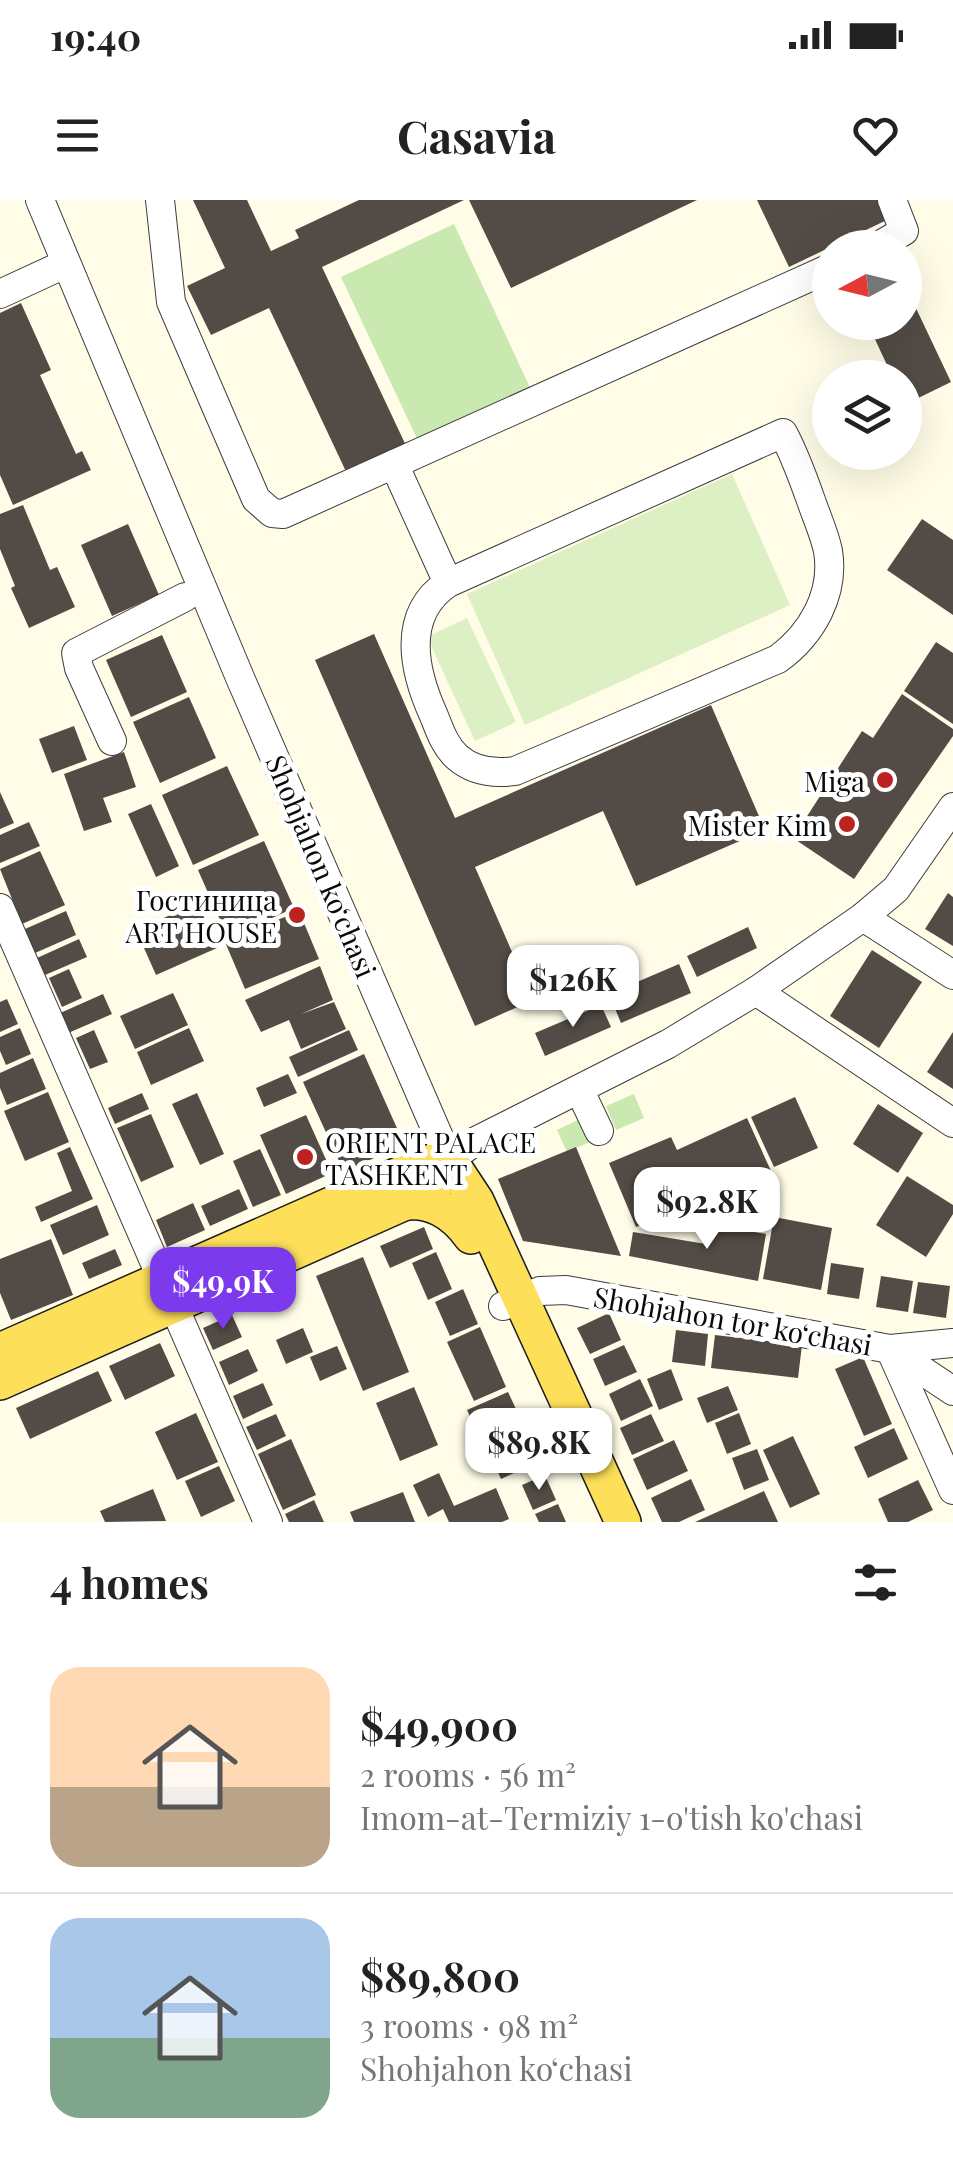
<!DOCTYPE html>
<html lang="en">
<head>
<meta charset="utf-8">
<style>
	:root { --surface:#fff; --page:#f2f2f2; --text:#222; --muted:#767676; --line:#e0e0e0; --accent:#7c3aed }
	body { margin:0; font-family:"Playfair Display",serif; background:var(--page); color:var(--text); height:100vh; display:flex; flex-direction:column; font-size:38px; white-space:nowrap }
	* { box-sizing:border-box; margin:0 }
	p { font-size:32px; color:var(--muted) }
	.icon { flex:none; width:55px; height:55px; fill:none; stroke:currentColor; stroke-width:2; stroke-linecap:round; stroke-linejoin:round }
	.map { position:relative; height:1322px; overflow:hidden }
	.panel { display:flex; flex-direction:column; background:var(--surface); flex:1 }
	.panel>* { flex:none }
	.needle { width:65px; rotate:263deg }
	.controls { position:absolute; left:812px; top:30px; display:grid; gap:20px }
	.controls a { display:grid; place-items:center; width:110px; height:110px; border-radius:50%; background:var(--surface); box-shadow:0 10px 40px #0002; font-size:50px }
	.price { position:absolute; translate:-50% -85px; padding:0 22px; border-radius:20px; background:#fff; color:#222; font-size:32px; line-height:65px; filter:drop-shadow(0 2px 5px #0008) }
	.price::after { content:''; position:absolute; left:50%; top:60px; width:30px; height:22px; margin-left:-15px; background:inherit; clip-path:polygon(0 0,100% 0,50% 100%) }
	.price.on { background:var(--accent); color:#fff }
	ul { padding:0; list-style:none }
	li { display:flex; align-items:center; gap:30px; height:250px; padding:0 50px }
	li+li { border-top:2px solid var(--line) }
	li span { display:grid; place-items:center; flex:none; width:280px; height:200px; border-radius:30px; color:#555 }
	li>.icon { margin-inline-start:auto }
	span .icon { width:120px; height:120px; fill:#fffc; stroke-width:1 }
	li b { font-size:42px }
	h2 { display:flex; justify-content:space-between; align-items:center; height:120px; padding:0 50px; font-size:42px }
	.status { display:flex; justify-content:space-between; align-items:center; height:70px; padding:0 50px; background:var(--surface); direction:ltr }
	.status svg { height:28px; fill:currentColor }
	header { display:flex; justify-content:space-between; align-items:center; height:130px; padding:0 50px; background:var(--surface); font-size:45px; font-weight:700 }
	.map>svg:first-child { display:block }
	.green { fill:#cae9b1 }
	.pitch { fill:#ddf0c3 }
	.building { fill:#534c46 }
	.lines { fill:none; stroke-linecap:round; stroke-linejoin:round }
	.minor-casing { stroke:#3d3d3d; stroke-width:30 }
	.major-casing { stroke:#1b1b1b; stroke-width:38 }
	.minor { stroke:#fff; stroke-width:28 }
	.major { stroke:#fddf59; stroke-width:35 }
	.poi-dot { fill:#bc2220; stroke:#fff; stroke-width:4 }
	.labels { text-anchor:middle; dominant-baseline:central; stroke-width:10; stroke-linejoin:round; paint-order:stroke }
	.poi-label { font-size:28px; fill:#0a0a0a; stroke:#fff; text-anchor:end }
	.street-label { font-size:28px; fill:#0a0a0a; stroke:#fff }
</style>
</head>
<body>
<div class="status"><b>19:40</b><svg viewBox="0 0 49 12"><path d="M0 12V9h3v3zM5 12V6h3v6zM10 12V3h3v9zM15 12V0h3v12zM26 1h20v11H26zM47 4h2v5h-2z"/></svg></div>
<header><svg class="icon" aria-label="menu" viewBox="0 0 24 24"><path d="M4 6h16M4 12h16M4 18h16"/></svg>Casavia<svg class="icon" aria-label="heart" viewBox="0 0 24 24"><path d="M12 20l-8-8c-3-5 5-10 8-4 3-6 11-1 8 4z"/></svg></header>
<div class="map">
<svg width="953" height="1322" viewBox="0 0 953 1322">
	<rect width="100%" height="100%" fill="#fffce7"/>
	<!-- green -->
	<g class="green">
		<polygon points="454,24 532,192 420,245 341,77"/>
		<polygon points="634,894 644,918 616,930 606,906"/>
		<polygon points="580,919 590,942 567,952 557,930"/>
	</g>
	<!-- pitch -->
	<g class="pitch">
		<polygon points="732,274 790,405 525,525 467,394"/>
		<polygon points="467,418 516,522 475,541 427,437"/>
	</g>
	<!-- building -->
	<g class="building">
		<polygon points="193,0 247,0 271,51 299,38 295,30 359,0 464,0 322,67 409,252 350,280 269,108 211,135 187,86 225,68"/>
		<polygon points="469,0 697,0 511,88"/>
		<polygon points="757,0 885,0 893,17 789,67"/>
		<polygon points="905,85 951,182 906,204 905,178 893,178 867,122 905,122"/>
		<polygon points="21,103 51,170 40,175 76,254 82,251 91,270 13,305 0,275 0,113"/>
		<polygon points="23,305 50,370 57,367 75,407 29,428 11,388 15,386 0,349 0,314"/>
		<polygon points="922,319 953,340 953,415 887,370"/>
		<polygon points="128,324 159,395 112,416 81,345"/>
		<polygon points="374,434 455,618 711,505 765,630 636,686 603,611 475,667 533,800 475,826 315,460"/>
		<polygon points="162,435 187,492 131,517 106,460"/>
		<polygon points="936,442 953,453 953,524 904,491"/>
		<polygon points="902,494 953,529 953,536 854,679 793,638 862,531 873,538"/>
		<polygon points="189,497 216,558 160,583 133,522"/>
		<polygon points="74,526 87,560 52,573 39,539"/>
		<polygon points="124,552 136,587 103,598 112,622 84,631 64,574"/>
		<polygon points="227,566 259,635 193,665 162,595"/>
		<polygon points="0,592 14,623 0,629"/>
		<polygon points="151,604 179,666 156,677 128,614"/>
		<polygon points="29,622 40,646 0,663 0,635"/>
		<polygon points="264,641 294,708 228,738 198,670"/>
		<polygon points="40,651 65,705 22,724 0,669"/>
		<polygon points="948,693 953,697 953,746 925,729"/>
		<polygon points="198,703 217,748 156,775 136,730"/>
		<polygon points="66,711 76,735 35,753 25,729"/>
		<polygon points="299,711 319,759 245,789 225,742"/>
		<polygon points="748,727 757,748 697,777 687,756"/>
		<polygon points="79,739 87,757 45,775 37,758"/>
		<polygon points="872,750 922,782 879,848 830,816"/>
		<polygon points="679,764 691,793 621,823 609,794"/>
		<polygon points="320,766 333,800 301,814 334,802 346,829 301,849 289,820 261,832 245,800"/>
		<polygon points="69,769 82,798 62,807 49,778"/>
		<polygon points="173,793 188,825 135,849 120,816"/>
		<polygon points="103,794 112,814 66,834 58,814"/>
		<polygon points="7,799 18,824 0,832 0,802"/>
		<polygon points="601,805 611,827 545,856 535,833"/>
		<polygon points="20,828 31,854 6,865 0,851 0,837"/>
		<polygon points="189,828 204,861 151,885 137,852"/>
		<polygon points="94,830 108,862 90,869 76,838"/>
		<polygon points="349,830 358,850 298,877 289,857"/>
		<polygon points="953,832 953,889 927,872"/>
		<polygon points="364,854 404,944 344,972 303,882"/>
		<polygon points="33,858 46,889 7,905 0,888 0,873"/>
		<polygon points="288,874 297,893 264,907 256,888"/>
		<polygon points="48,892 69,942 25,961 4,911"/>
		<polygon points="142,893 149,909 115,924 108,908"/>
		<polygon points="197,893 224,954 200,965 172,904"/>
		<polygon points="795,897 818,948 774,967 751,917"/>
		<polygon points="878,904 923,933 898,973 853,944"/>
		<polygon points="151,914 174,967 141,982 117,928"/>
		<polygon points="306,915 332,973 286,994 260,935"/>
		<polygon points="747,918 771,971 701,1003 687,972 698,1001 636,1027 609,963 671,937 677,950"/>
		<polygon points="70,947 93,999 41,1022 35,1007 72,991 57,953"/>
		<polygon points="576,947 621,1056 523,1041 498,979"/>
		<polygon points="260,949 281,995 253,1007 233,961"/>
		<polygon points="907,976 953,1005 953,1014 926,1057 876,1025"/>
		<polygon points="239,989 248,1009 210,1026 201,1006"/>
		<polygon points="193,1003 205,1030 167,1047 156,1020"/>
		<polygon points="97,1005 109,1035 63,1055 50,1025"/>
		<polygon points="774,1017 832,1028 821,1090 763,1079"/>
		<polygon points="709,1024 766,1034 758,1081 629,1056 633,1032 706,1044"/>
		<polygon points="424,1027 433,1049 390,1068 380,1046"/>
		<polygon points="51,1039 73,1095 11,1120 0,1093 0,1059"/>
		<polygon points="115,1049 122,1065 89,1079 82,1063"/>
		<polygon points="436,1052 452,1089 428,1100 412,1063"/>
		<polygon points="363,1057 409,1172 363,1191 316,1076"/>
		<polygon points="831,1063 864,1068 859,1099 827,1094"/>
		<polygon points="881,1076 913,1081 908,1112 876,1107"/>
		<polygon points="918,1082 950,1086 946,1118 913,1113"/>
		<polygon points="463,1089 478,1124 450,1136 435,1102"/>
		<polygon points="609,1113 621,1140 590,1154 577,1128"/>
		<polygon points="232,1115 242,1137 213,1150 203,1128"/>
		<polygon points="480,1127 506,1187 474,1201 447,1142"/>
		<polygon points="303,1128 313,1152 286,1164 276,1140"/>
		<polygon points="676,1130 708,1134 705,1166 672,1162"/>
		<polygon points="715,1135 802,1145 798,1178 711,1168"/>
		<polygon points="160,1143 175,1176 125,1200 109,1166"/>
		<polygon points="624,1145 637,1172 605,1186 593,1159"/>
		<polygon points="337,1146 347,1169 320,1181 310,1157"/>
		<polygon points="248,1149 258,1171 229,1185 219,1162"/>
		<polygon points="863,1157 892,1224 864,1236 835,1169"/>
		<polygon points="671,1169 683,1200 659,1210 647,1179"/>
		<polygon points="98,1171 112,1201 30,1239 16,1208"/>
		<polygon points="640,1179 653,1206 621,1221 609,1194"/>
		<polygon points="263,1183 273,1205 243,1219 233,1196"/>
		<polygon points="728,1186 738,1210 707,1223 697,1198"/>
		<polygon points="414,1187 438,1245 400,1261 376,1203"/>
		<polygon points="508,1192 516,1209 475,1227 467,1210"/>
		<polygon points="196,1213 218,1262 177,1280 155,1232"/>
		<polygon points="739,1213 751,1244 727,1254 715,1223"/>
		<polygon points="276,1214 286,1236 257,1250 246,1227"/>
		<polygon points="516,1214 538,1262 501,1279 480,1231"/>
		<polygon points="651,1214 664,1241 632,1255 620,1228"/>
		<polygon points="894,1228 908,1259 868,1278 854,1247"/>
		<polygon points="793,1236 820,1294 790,1308 763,1250"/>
		<polygon points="291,1239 316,1295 283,1310 258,1254"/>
		<polygon points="674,1240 688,1271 647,1290 633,1259"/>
		<polygon points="757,1249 769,1280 744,1290 732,1258"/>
		<polygon points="219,1266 235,1301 201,1317 185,1281"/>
		<polygon points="439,1273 454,1306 496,1288 509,1319 502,1322 449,1322 443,1309 428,1317 413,1285"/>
		<polygon points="545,1275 556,1300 533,1310 522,1285"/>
		<polygon points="691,1279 705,1310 679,1322 662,1322 651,1298"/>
		<polygon points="918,1280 933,1310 908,1322 888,1322 878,1299"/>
		<polygon points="153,1289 166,1321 105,1322 100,1311"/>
		<polygon points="764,1291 778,1322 695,1322"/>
		<polygon points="403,1292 415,1322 354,1322 350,1312"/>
		<polygon points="314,1300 324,1322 289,1322 285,1314"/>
		<polygon points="558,1304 566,1322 539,1322 535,1314"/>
	</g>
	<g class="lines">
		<!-- minor casing -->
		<g class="minor-casing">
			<g id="minor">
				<polyline points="40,0 241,480 449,960 474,942 668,844 756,791 863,717 896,689 953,607"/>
				<polyline points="160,0 171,102 256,299 272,313 283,314 830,68"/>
				<polyline points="875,48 904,31 892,0"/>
				<polyline points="0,94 65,64"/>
				<path d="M394,264L448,383C400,415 414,472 434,516C440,531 445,546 457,557C474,572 494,574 515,571L778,459C812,434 835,394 828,351C825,336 818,320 813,306C804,281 796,257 783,233L448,383"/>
				<polyline points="112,541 79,468 76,453 185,397"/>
				<polyline points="0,708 268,1322"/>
				<polyline points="863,717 953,775"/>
				<polyline points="756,791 953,923"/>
				<polyline points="580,891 599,931"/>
				<polyline points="503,1106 540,1091 566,1090 890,1149 953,1191"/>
				<polyline points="890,1149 953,1290"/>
				<polyline points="890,1149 953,1143"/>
			</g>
		</g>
		<!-- major casing -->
		<g class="major-casing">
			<g id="major">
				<polyline points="449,960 476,1001 623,1322"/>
				<path d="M401,1003C430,997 455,1013 471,1036"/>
				<polyline points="0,1151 426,963 449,960"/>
				<polyline points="0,1182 401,1004 435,984 449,960"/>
			</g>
		</g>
		<!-- minor -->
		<use href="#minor" class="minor"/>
		<!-- major -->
		<use href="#major" class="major"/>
	</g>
	<!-- markers -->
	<g class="poi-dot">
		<circle cx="885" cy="580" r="10"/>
		<circle cx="847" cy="624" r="10"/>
		<circle cx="297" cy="715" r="10"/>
		<circle cx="305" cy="957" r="10"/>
	</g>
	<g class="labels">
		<!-- poi labels -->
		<g class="poi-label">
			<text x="865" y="580">Miga</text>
			<text x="827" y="624">Mister Kim</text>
			<text x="277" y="699">Гостиница<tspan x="277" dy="32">ART HOUSE</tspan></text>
			<text x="325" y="941" text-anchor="start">ORIENT PALACE<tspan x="325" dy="32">TASHKENT</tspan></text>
		</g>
		<!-- street labels -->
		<g class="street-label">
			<text transform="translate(322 666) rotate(67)">Shohjahon koʻchasi</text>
			<text transform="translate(733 1120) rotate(10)">Shohjahon tor koʻchasi</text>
		</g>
	</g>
</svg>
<div class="controls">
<a><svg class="needle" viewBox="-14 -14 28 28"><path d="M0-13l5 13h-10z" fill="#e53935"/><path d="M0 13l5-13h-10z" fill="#767676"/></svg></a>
<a><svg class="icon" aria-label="layers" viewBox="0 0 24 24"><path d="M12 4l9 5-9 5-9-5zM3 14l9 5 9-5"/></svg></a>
</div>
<b class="price" style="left:573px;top:830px">$126K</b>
<b class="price" style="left:707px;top:1052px">$92.8K</b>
<b class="price on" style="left:223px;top:1132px">$49.9K</b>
<b class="price" style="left:539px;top:1293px">$89.8K</b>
</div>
<section class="panel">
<h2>4 homes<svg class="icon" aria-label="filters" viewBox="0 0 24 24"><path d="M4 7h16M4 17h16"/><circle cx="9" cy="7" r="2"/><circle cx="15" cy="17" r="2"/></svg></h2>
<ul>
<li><span style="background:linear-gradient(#ffd9b3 60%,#b9a48a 0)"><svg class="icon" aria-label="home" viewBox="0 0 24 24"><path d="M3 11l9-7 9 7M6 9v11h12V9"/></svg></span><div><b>$49,900</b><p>2 rooms · 56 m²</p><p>Imom-at-Termiziy 1-o'tish ko'chasi</p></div></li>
<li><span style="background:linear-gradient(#a9c7e8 60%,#7fa58c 0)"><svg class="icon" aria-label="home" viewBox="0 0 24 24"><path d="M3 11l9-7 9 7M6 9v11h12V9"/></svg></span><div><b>$89,800</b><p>3 rooms · 98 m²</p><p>Shohjahon koʻchasi</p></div></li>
</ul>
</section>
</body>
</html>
